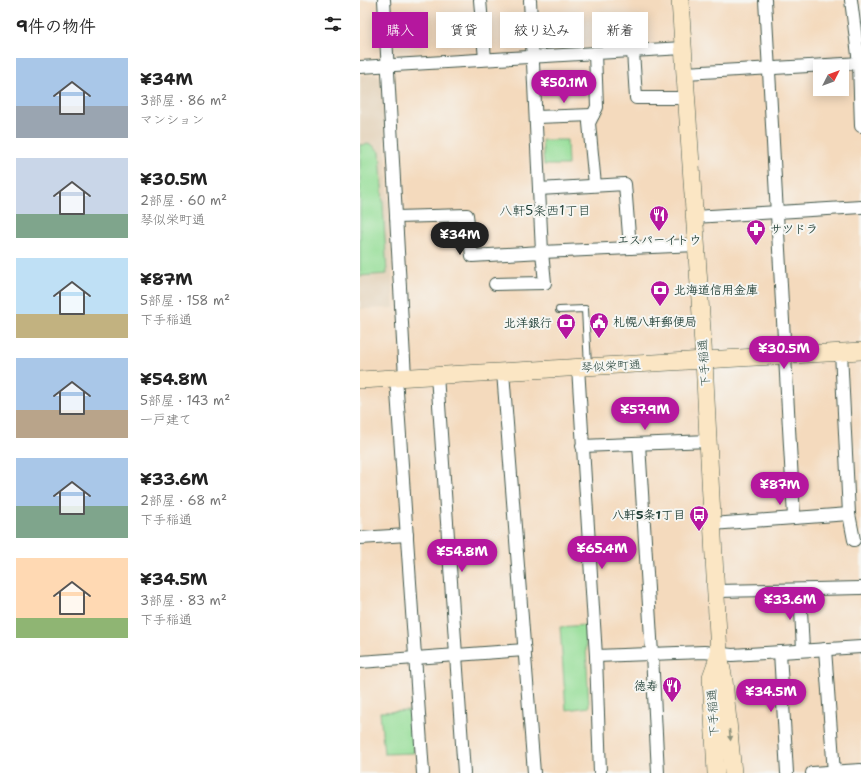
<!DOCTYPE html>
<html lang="ja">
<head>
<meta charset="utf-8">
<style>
	:root { --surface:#fff; --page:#f6f6f6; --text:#222; --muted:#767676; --accent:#b5179e }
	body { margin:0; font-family:"Shantell Sans","Klee One",sans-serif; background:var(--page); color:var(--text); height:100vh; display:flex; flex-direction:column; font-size:15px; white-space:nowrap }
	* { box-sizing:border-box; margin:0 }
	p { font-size:13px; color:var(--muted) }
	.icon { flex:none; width:22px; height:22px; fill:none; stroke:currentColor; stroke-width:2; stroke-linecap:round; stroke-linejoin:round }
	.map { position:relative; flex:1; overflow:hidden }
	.sheet { display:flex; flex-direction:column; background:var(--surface); width:360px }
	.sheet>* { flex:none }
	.top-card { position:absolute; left:12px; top:12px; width:380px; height:36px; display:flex; gap:8px }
	.needle { width:26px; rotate:48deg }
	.buttons { position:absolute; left:453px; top:60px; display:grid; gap:8px }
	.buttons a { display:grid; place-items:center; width:36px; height:36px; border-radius:0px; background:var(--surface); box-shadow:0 2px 10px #0003; font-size:20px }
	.price { position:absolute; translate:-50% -34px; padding:0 9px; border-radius:14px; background:var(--accent); color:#fff; font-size:13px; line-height:26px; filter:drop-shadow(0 1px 2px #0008) }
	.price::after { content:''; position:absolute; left:50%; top:24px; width:12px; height:9px; margin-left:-6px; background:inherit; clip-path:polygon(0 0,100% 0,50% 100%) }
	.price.selected { background:#222; color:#fff }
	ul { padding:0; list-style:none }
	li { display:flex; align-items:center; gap:12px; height:100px; padding:0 16px }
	li span { display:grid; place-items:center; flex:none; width:112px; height:80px; border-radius:0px; color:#555 }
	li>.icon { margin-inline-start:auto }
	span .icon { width:48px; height:48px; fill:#fffc; stroke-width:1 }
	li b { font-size:17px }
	h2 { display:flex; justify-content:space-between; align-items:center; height:48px; padding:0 16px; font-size:17px }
	.tag { padding:0 14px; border-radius:0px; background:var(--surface); box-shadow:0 2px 10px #0003; font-size:14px; line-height:36px }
	.tag.selected { background:var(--accent); color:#fff }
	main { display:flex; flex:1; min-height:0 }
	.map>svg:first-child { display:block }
	.built { fill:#e1ceb3 }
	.park { fill:#96de98; stroke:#5a8e66 }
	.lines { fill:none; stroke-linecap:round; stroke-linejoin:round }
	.service-casing { stroke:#3f5549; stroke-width:8 }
	.minor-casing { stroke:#3f5549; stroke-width:14 }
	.secondary-casing { stroke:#3f5549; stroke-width:18 }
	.service { stroke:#fff; stroke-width:6 }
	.minor { stroke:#fff; stroke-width:12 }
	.secondary { stroke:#fbe6c4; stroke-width:17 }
	.oneway { fill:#8d927c }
	.labels { text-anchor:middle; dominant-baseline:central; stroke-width:4; stroke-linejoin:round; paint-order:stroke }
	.poi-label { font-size:12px; font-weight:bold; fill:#1f3d34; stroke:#f6f6f2; text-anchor:start }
	.street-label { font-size:12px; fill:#1f3d34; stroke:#f6f6f2 }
	.neighbourhood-label { font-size:13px; fill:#1f3d34; stroke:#f6f6f2 }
</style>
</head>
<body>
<main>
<section class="sheet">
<h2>9件の物件<svg class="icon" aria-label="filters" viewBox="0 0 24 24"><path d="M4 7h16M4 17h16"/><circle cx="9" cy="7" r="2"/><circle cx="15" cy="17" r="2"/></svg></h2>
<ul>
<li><span style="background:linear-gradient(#a9c7e8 60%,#9aa5b1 0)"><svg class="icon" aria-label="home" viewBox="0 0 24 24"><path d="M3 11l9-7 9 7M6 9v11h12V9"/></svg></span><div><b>¥34M</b><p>3部屋 · 86 m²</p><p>マンション</p></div></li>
<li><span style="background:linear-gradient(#c9d6e8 70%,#7fa58c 0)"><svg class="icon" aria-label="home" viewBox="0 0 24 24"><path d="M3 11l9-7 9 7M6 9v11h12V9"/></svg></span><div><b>¥30.5M</b><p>2部屋 · 60 m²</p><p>琴似栄町通</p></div></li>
<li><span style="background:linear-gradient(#bfe0f5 70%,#c2b280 0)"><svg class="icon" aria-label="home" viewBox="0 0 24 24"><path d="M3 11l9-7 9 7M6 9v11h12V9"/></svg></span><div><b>¥87M</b><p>5部屋 · 158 m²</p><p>下手稲通</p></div></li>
<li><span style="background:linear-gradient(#a9c7e8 65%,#b9a48a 0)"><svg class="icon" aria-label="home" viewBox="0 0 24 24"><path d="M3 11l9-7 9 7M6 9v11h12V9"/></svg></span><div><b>¥54.8M</b><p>5部屋 · 143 m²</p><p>一戸建て</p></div></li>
<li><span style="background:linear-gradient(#a9c7e8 60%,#7fa58c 0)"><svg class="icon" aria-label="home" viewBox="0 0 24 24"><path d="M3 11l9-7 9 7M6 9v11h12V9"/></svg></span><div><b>¥33.6M</b><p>2部屋 · 68 m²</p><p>下手稲通</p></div></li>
<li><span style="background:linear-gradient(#ffd9b3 75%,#8fb573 0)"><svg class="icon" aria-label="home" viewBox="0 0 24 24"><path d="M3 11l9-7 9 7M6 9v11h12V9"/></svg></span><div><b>¥34.5M</b><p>3部屋 · 83 m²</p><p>下手稲通</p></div></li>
</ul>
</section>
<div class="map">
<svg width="501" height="773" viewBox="0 0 501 773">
	<rect width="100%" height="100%" fill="#f6f6f2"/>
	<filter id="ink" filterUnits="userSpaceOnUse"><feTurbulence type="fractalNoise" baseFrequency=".025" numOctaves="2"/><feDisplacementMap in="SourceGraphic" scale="8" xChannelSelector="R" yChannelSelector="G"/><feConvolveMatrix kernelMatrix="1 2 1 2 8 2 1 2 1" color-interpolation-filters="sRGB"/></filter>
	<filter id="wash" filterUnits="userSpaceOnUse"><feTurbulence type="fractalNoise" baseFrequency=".012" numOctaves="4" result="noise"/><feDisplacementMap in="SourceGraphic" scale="16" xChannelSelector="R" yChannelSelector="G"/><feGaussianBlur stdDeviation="0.9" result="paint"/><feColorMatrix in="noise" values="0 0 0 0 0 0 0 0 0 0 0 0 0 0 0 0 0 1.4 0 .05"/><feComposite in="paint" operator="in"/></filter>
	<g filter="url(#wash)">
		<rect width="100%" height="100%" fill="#f4dabd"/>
		<!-- built -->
		<polygon class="built" points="16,74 22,79 34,308 0,309 0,75"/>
		<!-- park -->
		<g class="park">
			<polygon points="182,140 207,140 208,165 184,165"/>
			<polygon points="11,144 20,152 27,274 0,276 0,145"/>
			<polygon points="225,625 229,707 206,710 200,627"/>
			<polygon points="51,711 54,753 24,754 20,712"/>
		</g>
	</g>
	<g filter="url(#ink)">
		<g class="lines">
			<!-- service casing -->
			<g class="service-casing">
				<polyline id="service" points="199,310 225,309 228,366"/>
			</g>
			<!-- minor casing -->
			<g class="minor-casing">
				<g id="minor">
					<polyline points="24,0 45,377"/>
					<polyline points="120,0 125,59"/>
					<polyline points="170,0 182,252 336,245"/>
					<polyline points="405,0 434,517"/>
					<polyline points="491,0 499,63 501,126"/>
					<polyline points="273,51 276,98 326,98"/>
					<polyline points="0,67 323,48"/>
					<polyline points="325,73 501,63"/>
					<polyline points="176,117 233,115"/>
					<polyline points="235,185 229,123 237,107 235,53"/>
					<polyline points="179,189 265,184 270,248"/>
					<polyline points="36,217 107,215 112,256 182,252 185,283 135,284"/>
					<polyline points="334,217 501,207"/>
					<polyline points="481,352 489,514 494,540"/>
					<polyline points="218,367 236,656 240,773"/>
					<polyline points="143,372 174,773"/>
					<polyline points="77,375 104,773"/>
					<polyline points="36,377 63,773"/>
					<polyline points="279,444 292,654 298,773"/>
					<polyline points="222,446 349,441"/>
					<polyline points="352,524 489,514"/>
					<polyline points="0,538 47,535"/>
					<polyline points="440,590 443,650"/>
					<polyline points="356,591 501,588"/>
					<polyline points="465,649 474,773"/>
					<polyline points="420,652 427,773"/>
					<polyline points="236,656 344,652 372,655 501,647"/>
					<polyline points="0,662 165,650"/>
					<polyline points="452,773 501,770"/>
				</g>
			</g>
			<!-- secondary casing -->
			<g class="secondary-casing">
				<g id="secondary">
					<polyline points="320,0 344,360 359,655 364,680 373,773"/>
					<polyline points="0,380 501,351"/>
					<polyline points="356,773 351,677 359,655"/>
				</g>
			</g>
			<!-- service -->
			<use href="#service" class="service"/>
			<!-- minor -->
			<use href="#minor" class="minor"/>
			<!-- secondary -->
			<use href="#secondary" class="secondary"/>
		</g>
		<!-- one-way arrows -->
		<defs><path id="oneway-solid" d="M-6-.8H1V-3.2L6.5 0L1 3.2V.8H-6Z"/></defs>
		<use class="oneway" href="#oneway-solid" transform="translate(370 735) rotate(84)"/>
	</g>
	<!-- icons -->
	<defs>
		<g id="restaurant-pin" transform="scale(1)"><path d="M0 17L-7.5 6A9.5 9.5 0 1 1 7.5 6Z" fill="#b5179e" stroke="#f6f6f2"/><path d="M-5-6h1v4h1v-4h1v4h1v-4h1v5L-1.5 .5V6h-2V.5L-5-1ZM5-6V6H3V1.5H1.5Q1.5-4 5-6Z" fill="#fff"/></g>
		<g id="pharmacy-pin" transform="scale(1)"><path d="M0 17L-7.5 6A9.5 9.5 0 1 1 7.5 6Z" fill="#b5179e" stroke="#f6f6f2"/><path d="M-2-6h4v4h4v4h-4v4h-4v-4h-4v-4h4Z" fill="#fff"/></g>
		<g id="bank-pin" transform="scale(1)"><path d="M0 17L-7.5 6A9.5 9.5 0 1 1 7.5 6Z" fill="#b5179e" stroke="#f6f6f2"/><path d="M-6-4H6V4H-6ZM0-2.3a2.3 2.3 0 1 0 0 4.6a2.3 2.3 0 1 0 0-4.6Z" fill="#fff"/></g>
		<g id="civic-pin" transform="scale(1)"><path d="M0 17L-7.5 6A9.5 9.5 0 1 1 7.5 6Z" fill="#b5179e" stroke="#f6f6f2"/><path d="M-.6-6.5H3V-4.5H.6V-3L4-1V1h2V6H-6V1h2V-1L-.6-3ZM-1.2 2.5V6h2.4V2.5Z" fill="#fff"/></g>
		<g id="bus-pin" transform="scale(1)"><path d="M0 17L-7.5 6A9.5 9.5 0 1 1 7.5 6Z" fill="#b5179e" stroke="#f6f6f2"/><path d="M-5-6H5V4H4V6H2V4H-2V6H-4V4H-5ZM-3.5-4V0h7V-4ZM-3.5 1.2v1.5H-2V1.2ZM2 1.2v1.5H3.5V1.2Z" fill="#fff"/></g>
	</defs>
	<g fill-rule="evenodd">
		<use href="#restaurant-pin" x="299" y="215"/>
		<use href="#pharmacy-pin" x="396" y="229"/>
		<use href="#bank-pin" x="300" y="290"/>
		<use href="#civic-pin" x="239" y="322"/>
		<use href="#bank-pin" x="206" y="323"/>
		<use href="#bus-pin" x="339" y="515"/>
		<use href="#restaurant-pin" x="312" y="686"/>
	</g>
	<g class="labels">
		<!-- poi labels -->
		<g class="poi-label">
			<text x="410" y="229">サツドラ</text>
			<text x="299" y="240" text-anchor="middle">エスパーイトウ</text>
			<text x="314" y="290">北海道信用金庫</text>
			<text x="253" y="322">札幌八軒郵便局</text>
			<text x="192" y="323" text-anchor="end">北洋銀行</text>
			<text x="325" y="515" text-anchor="end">八軒5条1丁目</text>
			<text x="298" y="686" text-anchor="end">徳寿</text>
		</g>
		<!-- street labels -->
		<g class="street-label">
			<text transform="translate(344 363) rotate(-94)">下手稲通</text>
			<text transform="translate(251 366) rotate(-3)">琴似栄町通</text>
			<text transform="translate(353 713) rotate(-93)">下手稲通</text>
		</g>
		<!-- neighbourhood labels -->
		<g class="neighbourhood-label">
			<text x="185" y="210">八軒5条西1丁目</text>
		</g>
	</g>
</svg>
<div class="buttons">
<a><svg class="needle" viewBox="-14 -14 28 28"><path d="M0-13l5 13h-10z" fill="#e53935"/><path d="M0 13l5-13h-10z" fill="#767676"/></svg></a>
</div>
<b class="price" style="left:204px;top:104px">¥50.1M</b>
<b class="price selected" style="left:100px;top:256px">¥34M</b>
<b class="price" style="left:424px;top:370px">¥30.5M</b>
<b class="price" style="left:285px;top:431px">¥57.9M</b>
<b class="price" style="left:420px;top:506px">¥87M</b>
<b class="price" style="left:242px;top:570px">¥65.4M</b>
<b class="price" style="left:102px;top:573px">¥54.8M</b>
<b class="price" style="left:430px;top:621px">¥33.6M</b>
<b class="price" style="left:411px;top:713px">¥34.5M</b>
<div class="top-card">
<a class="tag selected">購入</a>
<a class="tag">賃貸</a>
<a class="tag">絞り込み</a>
<a class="tag">新着</a>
</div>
</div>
</main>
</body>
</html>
